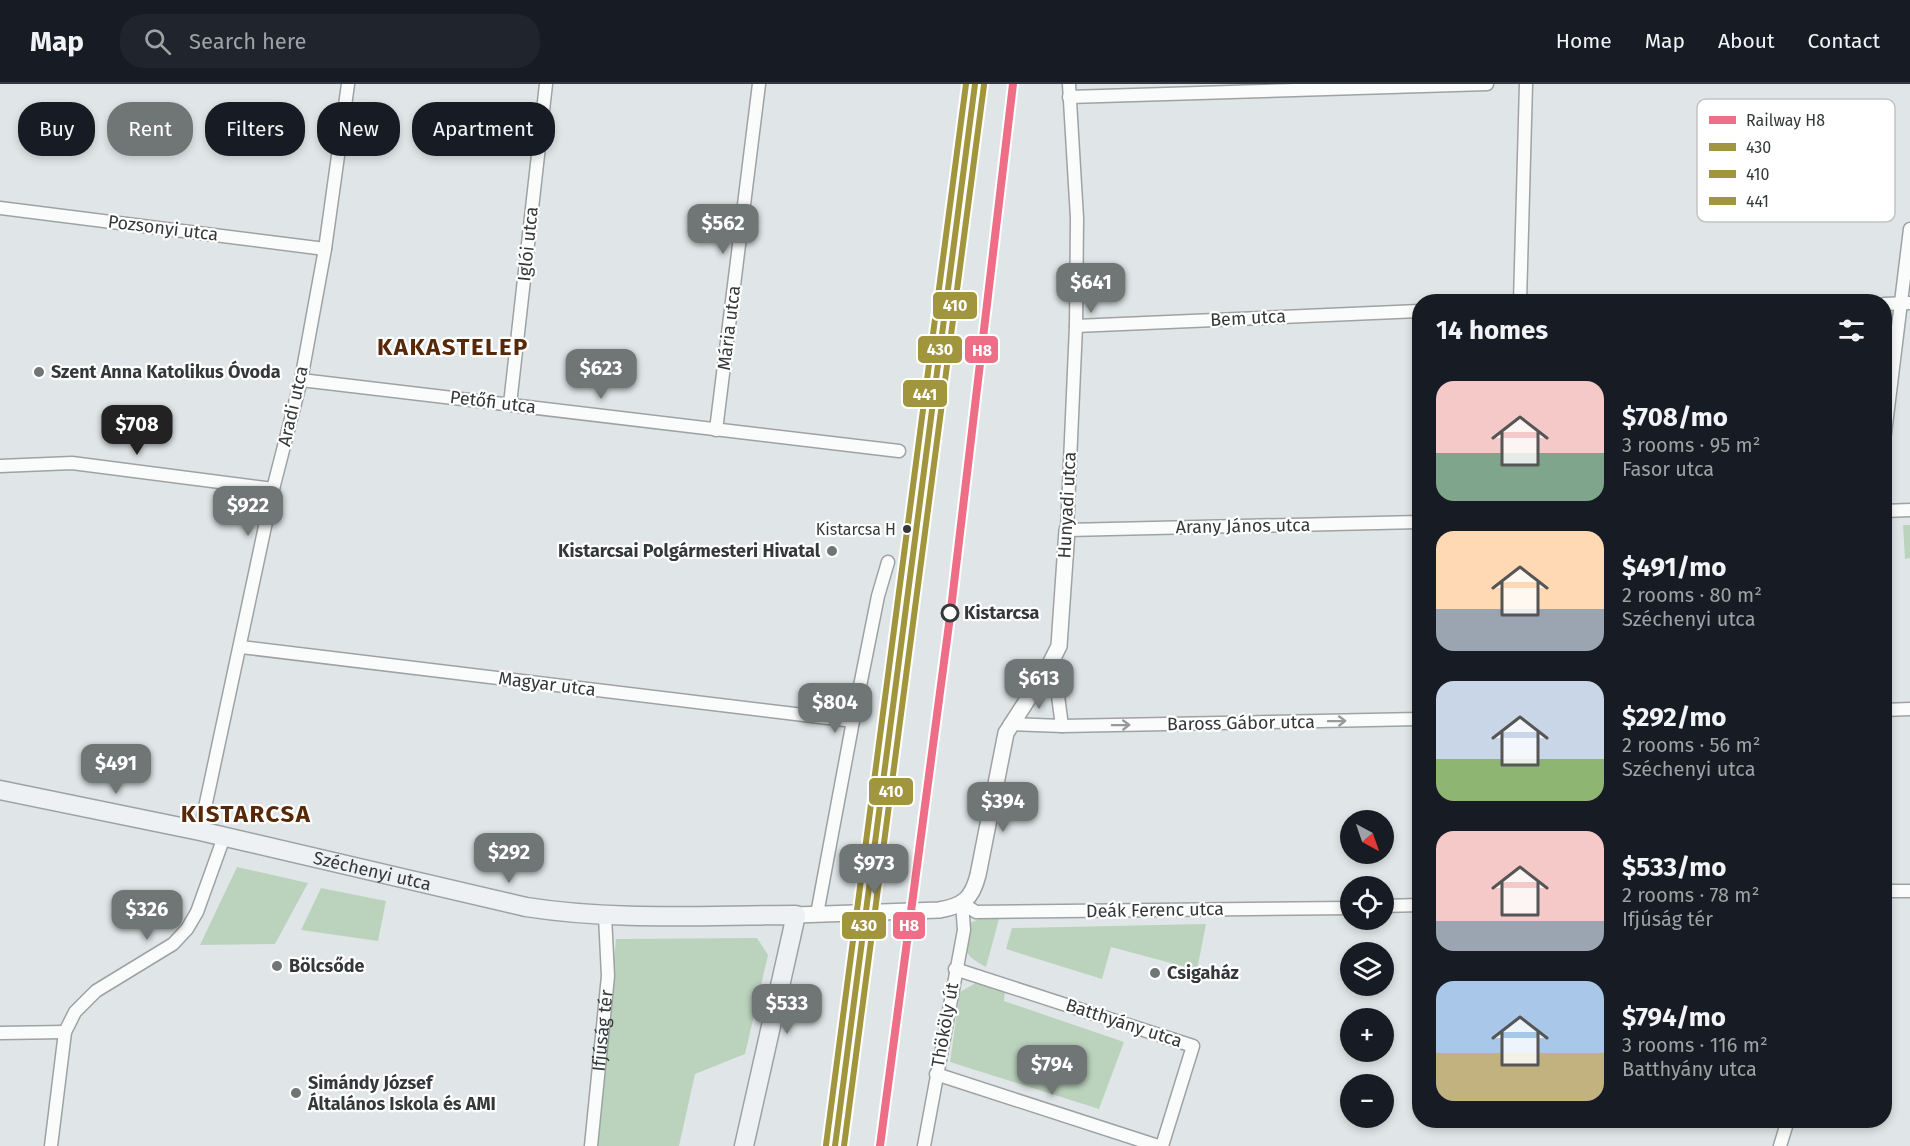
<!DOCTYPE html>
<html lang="en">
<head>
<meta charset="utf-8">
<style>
	:root { --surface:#171b24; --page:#20242c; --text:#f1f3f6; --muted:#9ea1a6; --line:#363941; --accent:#707576 }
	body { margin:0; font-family:"Fira Sans",sans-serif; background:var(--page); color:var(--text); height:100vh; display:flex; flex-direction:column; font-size:22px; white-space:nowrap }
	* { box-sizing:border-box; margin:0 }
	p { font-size:20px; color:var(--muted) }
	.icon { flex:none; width:33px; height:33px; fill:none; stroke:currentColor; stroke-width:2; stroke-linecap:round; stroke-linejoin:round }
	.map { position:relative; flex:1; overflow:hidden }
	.side { position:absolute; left:1412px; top:210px; width:480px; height:834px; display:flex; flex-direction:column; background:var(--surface); border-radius:24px; box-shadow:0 3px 9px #0003 }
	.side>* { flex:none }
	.top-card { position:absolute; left:18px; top:18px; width:570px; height:54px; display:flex; gap:12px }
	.needle { width:39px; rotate:140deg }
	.buttons { position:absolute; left:1340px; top:726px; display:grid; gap:12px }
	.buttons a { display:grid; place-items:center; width:54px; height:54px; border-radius:50%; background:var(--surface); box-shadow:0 3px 9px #0003; font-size:30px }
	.price { position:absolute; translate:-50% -51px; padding:0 14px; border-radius:12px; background:var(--accent); color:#fff; font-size:20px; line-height:39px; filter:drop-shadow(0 2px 3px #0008) }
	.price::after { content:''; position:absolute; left:50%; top:36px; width:18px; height:14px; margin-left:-9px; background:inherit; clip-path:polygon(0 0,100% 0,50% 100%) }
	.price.current { background:#222; color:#fff }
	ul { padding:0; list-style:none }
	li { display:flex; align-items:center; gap:18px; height:150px; padding:0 24px }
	li span { display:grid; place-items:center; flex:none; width:168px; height:120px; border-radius:18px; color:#555 }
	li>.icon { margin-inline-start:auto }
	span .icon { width:72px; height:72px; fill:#fffc; stroke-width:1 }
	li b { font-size:26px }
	h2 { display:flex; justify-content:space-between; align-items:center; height:72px; padding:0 24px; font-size:26px }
	.chip { padding:0 21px; border-radius:24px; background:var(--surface); box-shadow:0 3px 9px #0003; font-size:21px; line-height:54px }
	.chip.current { background:var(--accent); color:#fff }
	header { display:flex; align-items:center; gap:36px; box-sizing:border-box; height:84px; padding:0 30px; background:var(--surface); border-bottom:2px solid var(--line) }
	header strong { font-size:28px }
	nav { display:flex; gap:33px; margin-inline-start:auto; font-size:21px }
	.search { width:420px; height:54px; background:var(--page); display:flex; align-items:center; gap:15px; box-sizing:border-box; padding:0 21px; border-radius:24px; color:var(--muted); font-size:22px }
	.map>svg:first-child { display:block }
	.green { fill:#bbd3bd }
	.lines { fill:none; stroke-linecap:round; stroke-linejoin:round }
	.minor-casing { stroke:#9ea2a3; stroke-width:15 }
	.tertiary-casing { stroke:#9ea2a3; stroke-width:18 }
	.secondary-casing { stroke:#9ea2a3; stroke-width:21 }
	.primary-casing { stroke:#9aa9b0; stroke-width:22 }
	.minor { stroke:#fafbfb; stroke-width:12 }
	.tertiary { stroke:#fafbfb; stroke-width:15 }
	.secondary { stroke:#edf1f3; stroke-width:18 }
	.primary { stroke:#dfe7ea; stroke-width:20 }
	.primary-bridge-casing { stroke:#9aa9b0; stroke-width:22; stroke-linecap:butt }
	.primary-bridge { stroke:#dfe7ea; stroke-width:20 }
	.bus-1-casing { stroke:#fff; stroke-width:10 }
	.bus-2-casing { stroke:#fff; stroke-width:10 }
	.bus-3-casing { stroke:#fff; stroke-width:10 }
	.bus-1 { stroke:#a1953e; stroke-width:6 }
	.bus-2 { stroke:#a1953e; stroke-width:6 }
	.bus-3 { stroke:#a1953e; stroke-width:6 }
	.rail-1-casing { stroke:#fff; stroke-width:12 }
	.rail-1 { stroke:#ed6e86; stroke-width:8 }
	.oneway { stroke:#979a9a }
	.poi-dot { fill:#707576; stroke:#fff; stroke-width:2 }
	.bus-dot { fill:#343839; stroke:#fff; stroke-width:2 }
	.stop-dot { fill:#fff; stroke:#343839; stroke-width:3 }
	.labels { text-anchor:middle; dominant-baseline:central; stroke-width:4.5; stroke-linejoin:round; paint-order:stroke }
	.bus-label { font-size:16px; fill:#343839; stroke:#fff; text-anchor:end }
	.street-label { font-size:18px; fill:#343839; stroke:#fff }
	.poi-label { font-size:18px; font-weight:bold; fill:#343839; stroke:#fff; text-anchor:start }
	.stop-label { font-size:18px; font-weight:bold; fill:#343839; stroke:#fff; text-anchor:start }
	.district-label { font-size:24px; font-weight:bold; letter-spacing:1.5px; fill:#572908; stroke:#fff }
	.key { fill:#fff; stroke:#c2c3c4; stroke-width:1.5 }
	.key-label { font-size:16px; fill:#343839 }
	.line-badge { stroke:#fff; stroke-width:2 }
	.badge-label { font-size:16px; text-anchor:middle; font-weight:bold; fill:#fff }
</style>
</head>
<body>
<header>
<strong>Map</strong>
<div class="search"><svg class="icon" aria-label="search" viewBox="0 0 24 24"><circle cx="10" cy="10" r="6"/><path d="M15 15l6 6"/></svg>Search here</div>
<nav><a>Home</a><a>Map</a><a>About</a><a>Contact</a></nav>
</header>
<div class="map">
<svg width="1910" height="1062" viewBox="0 0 1910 1062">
	<rect width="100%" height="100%" fill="#e0e6e7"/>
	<!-- green -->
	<g class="green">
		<polygon points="1903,441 1910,441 1910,474 1905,475"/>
		<polygon points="237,783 308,799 275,860 200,861"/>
		<polygon points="321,804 386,817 378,857 301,846"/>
		<path d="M979,835H999L986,883C960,869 965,866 970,839Z"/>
		<polygon points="1206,840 1197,886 1111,863 1102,895 1006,865 1012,844"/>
		<polygon points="757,854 768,871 745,970 695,990 679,1062 596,1062 616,855"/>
		<polygon points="979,897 1005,908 1004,917 1124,958 1099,1025 950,978 960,908"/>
	</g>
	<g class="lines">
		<!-- minor casing -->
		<g class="minor-casing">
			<g id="minor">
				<polyline points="1069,0 1077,134 1076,242 1067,446 1419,438"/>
				<polyline points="1069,13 1487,0"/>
				<polyline points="0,124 325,165"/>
				<polyline points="1520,218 1526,0"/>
				<polyline points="1884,220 1910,219"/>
				<polyline points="1076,242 1419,227"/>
				<polyline points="301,296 899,367"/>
				<polyline points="510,320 546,0"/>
				<polyline points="716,346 759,0"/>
				<polyline points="1884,357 1910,145"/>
				<polyline points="0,382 72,379 273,405"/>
				<polyline points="1884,427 1910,426"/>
				<polyline points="241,563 853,637"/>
				<polyline points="1048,584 1056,597 1062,642"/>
				<polyline points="1884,626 1910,625"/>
				<polyline points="1010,640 1062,642 1419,635"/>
				<polyline points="200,747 273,405 301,296 325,165 348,0"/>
				<polyline points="1884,807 1910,807"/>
				<polyline points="962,819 976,828 1350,824"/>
				<polyline points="1383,822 1419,821"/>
				<polyline points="817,830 853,637 878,512 888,478"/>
				<polyline points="955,885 1193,962 1162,1062"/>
				<polyline points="0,949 65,948"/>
				<polyline points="936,990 1158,1062"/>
				<polyline points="51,1062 65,948 75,928 96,907 173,860 187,845 197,828 224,753"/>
				<path id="s1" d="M591,1062L608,892L605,832"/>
				<polyline points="924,1062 964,846 962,819"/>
				<polyline points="1780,1062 1788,1036"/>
			</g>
		</g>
		<!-- tertiary casing -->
		<g class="tertiary-casing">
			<path id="tertiary" d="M796,831L939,826C963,822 972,815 978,791L1006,649L1048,584L1059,562L1067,446"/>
		</g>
		<!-- secondary casing -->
		<g class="secondary-casing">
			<g id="secondary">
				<path id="s2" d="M0,706L200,747L526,823C615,837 706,831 796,831L744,1062"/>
			</g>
		</g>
		<!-- primary casing -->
		<g class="primary-casing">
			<g id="primary">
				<polyline points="870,794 975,0"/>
				<polyline points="835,1062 859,869"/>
			</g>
		</g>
		<!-- minor -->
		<use href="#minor" class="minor"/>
		<!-- tertiary -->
		<use href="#tertiary" class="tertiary"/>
		<!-- secondary -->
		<use href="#secondary" class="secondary"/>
		<!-- primary -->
		<use href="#primary" class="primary"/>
		<!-- primary-bridge casing -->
		<g class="primary-bridge-casing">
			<polyline id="primary-bridge" points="859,869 870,794"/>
		</g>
		<!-- primary-bridge -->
		<use href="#primary-bridge" class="primary-bridge"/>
		<!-- bus-1 casing -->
		<g class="bus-1-casing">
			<polyline id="bus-1" points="835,1062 975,0"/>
		</g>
		<!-- bus-2 casing -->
		<g class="bus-2-casing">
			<polyline id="bus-2" points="844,1062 984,1"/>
		</g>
		<!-- bus-3 casing -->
		<g class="bus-3-casing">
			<polyline id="bus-3" points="826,1061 966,0"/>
		</g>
		<!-- bus-1 -->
		<use href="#bus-1" class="bus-1"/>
		<!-- bus-2 -->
		<use href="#bus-2" class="bus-2"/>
		<!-- bus-3 -->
		<use href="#bus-3" class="bus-3"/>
		<!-- rail-1 casing -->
		<g class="rail-1-casing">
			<polyline id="rail-1" points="880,1062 951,525 1013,0"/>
		</g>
		<!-- rail-1 -->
		<use href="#rail-1" class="rail-1"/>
	</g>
	<!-- one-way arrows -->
	<defs><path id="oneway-shaft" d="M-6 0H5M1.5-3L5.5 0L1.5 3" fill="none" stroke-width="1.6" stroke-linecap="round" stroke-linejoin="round" transform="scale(1.5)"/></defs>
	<g class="oneway">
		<use href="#oneway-shaft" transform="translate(1337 637) rotate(-1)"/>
		<use href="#oneway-shaft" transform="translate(1121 641) rotate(-1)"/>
	</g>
	<!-- markers -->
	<g class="poi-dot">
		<circle cx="39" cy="288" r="6"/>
		<circle cx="832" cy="467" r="6"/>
		<circle cx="277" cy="882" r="6"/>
		<circle cx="1155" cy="889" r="6"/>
		<circle cx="296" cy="1009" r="6"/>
	</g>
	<circle class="bus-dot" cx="907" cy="445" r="5"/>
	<circle class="stop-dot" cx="950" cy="529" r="8"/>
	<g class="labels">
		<!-- bus labels -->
		<g class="bus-label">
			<text x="896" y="445">Kistarcsa H</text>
		</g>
		<!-- street labels -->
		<g class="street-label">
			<text transform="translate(163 144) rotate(7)">Pozsonyi utca</text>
			<text transform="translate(528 160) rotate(-84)">Iglói utca</text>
			<text transform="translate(1248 234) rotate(-3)">Bem utca</text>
			<text transform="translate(729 244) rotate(-83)">Mária utca</text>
			<text transform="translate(493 318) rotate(7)">Petőfi utca</text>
			<text transform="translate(293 322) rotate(-77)">Aradi utca</text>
			<text transform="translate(1067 421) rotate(-87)">Hunyadi utca</text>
			<text transform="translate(1243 442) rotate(-1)">Arany János utca</text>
			<text transform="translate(547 600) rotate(7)">Magyar utca</text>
			<text transform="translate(1241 639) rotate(-1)">Baross Gábor utca</text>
			<text stroke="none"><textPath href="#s2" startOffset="381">Széchenyi utca</textPath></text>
			<text transform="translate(1155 826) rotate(-1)">Deák Ferenc utca</text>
			<text transform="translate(1124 939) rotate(18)">Batthyány utca</text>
			<text transform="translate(945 941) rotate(-80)">Thököly út</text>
			<text stroke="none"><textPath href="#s1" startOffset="116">Ifjúság tér</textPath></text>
		</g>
		<!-- poi labels -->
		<g class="poi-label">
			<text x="51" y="288">Szent Anna Katolikus Óvoda</text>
			<text x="820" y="467" text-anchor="end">Kistarcsai Polgármesteri Hivatal</text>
			<text x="289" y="882">Bölcsőde</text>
			<text x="1167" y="889">Csigaház</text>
			<text x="308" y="999">Simándy József<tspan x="308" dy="21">Általános Iskola és AMI</tspan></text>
		</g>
		<!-- stop labels -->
		<g class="stop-label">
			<text x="964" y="529">Kistarcsa</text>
		</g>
		<!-- district labels -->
		<g class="district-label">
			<text x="453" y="263">KAKASTELEP</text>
			<text x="246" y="730">KISTARCSA</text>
		</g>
	</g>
	<!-- legend -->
	<rect x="1697" y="15" width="198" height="123" rx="9" class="key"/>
	<rect x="1709" y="32" width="27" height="8" fill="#ed6e86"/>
	<rect x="1709" y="59" width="27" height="8" fill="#a1953e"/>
	<rect x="1709" y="86" width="27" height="8" fill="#a1953e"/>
	<rect x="1709" y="113" width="27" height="8" fill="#a1953e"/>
	<g class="key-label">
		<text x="1746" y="42">Railway H8</text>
		<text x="1746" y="69">430</text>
		<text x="1746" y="96">410</text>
		<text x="1746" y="123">441</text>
	</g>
	<g class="line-badge">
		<rect x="932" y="207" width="46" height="29" rx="6" fill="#a1953e"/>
		<rect x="917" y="251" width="46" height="29" rx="6" fill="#a1953e"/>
		<rect x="964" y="251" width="35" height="29" rx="6" fill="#ed6e86"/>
		<rect x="902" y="295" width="46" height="29" rx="6" fill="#a1953e"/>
		<rect x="868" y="693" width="46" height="29" rx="6" fill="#a1953e"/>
		<rect x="841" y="827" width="46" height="29" rx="6" fill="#a1953e"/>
		<rect x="892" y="827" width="34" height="29" rx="6" fill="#ed6e86"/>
	</g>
	<g class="badge-label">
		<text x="955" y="227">410</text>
		<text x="940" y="271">430</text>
		<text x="982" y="272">H8</text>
		<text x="925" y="316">441</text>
		<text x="891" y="713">410</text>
		<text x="864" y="847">430</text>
		<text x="909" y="847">H8</text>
	</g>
</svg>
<div class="buttons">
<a><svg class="needle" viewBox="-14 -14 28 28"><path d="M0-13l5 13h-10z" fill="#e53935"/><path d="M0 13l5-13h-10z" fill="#9ea1a6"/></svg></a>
<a><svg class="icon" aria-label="locate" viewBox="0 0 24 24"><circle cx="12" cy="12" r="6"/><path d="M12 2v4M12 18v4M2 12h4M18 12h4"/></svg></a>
<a><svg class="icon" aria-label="layers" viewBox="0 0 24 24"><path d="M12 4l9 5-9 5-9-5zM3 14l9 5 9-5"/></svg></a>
<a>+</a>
<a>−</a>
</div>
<b class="price" style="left:723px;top:171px">$562</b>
<b class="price" style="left:1091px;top:230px">$641</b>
<b class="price" style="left:601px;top:316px">$623</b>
<b class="price current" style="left:137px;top:372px">$708</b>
<b class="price" style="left:248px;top:453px">$922</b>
<b class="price" style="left:1039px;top:626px">$613</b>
<b class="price" style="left:835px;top:650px">$804</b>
<b class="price" style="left:116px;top:711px">$491</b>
<b class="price" style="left:1003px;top:749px">$394</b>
<b class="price" style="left:509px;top:800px">$292</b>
<b class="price" style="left:874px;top:811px">$973</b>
<b class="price" style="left:147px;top:857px">$326</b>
<b class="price" style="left:787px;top:951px">$533</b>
<b class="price" style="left:1052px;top:1012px">$794</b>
<div class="top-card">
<a class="chip">Buy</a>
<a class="chip current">Rent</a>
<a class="chip">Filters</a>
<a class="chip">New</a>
<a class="chip">Apartment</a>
</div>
<section class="side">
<h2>14 homes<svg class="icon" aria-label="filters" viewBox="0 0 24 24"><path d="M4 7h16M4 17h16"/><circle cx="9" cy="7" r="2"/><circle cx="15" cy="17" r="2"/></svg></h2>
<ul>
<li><span style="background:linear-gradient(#f6c9c9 60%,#7fa58c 0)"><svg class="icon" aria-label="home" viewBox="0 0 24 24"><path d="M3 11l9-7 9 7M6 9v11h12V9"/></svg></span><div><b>$708/mo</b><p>3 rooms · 95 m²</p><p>Fasor utca</p></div></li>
<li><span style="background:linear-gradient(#ffd9b3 65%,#9aa5b1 0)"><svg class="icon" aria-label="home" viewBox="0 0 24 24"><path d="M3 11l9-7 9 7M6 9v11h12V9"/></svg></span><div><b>$491/mo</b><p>2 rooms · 80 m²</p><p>Széchenyi utca</p></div></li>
<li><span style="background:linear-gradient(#c9d6e8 65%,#8fb573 0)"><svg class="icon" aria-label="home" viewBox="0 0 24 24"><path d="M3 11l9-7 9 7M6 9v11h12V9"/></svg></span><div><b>$292/mo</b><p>2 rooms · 56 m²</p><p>Széchenyi utca</p></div></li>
<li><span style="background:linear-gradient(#f6c9c9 75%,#9aa5b1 0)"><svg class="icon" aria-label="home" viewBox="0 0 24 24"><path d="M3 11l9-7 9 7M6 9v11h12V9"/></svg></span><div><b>$533/mo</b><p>2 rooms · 78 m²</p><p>Ifjúság tér</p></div></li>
<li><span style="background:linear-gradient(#a9c7e8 60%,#c2b280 0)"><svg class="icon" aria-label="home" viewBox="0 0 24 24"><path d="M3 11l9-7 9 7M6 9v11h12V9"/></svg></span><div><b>$794/mo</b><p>3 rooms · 116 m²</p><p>Batthyány utca</p></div></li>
</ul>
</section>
</div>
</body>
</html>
